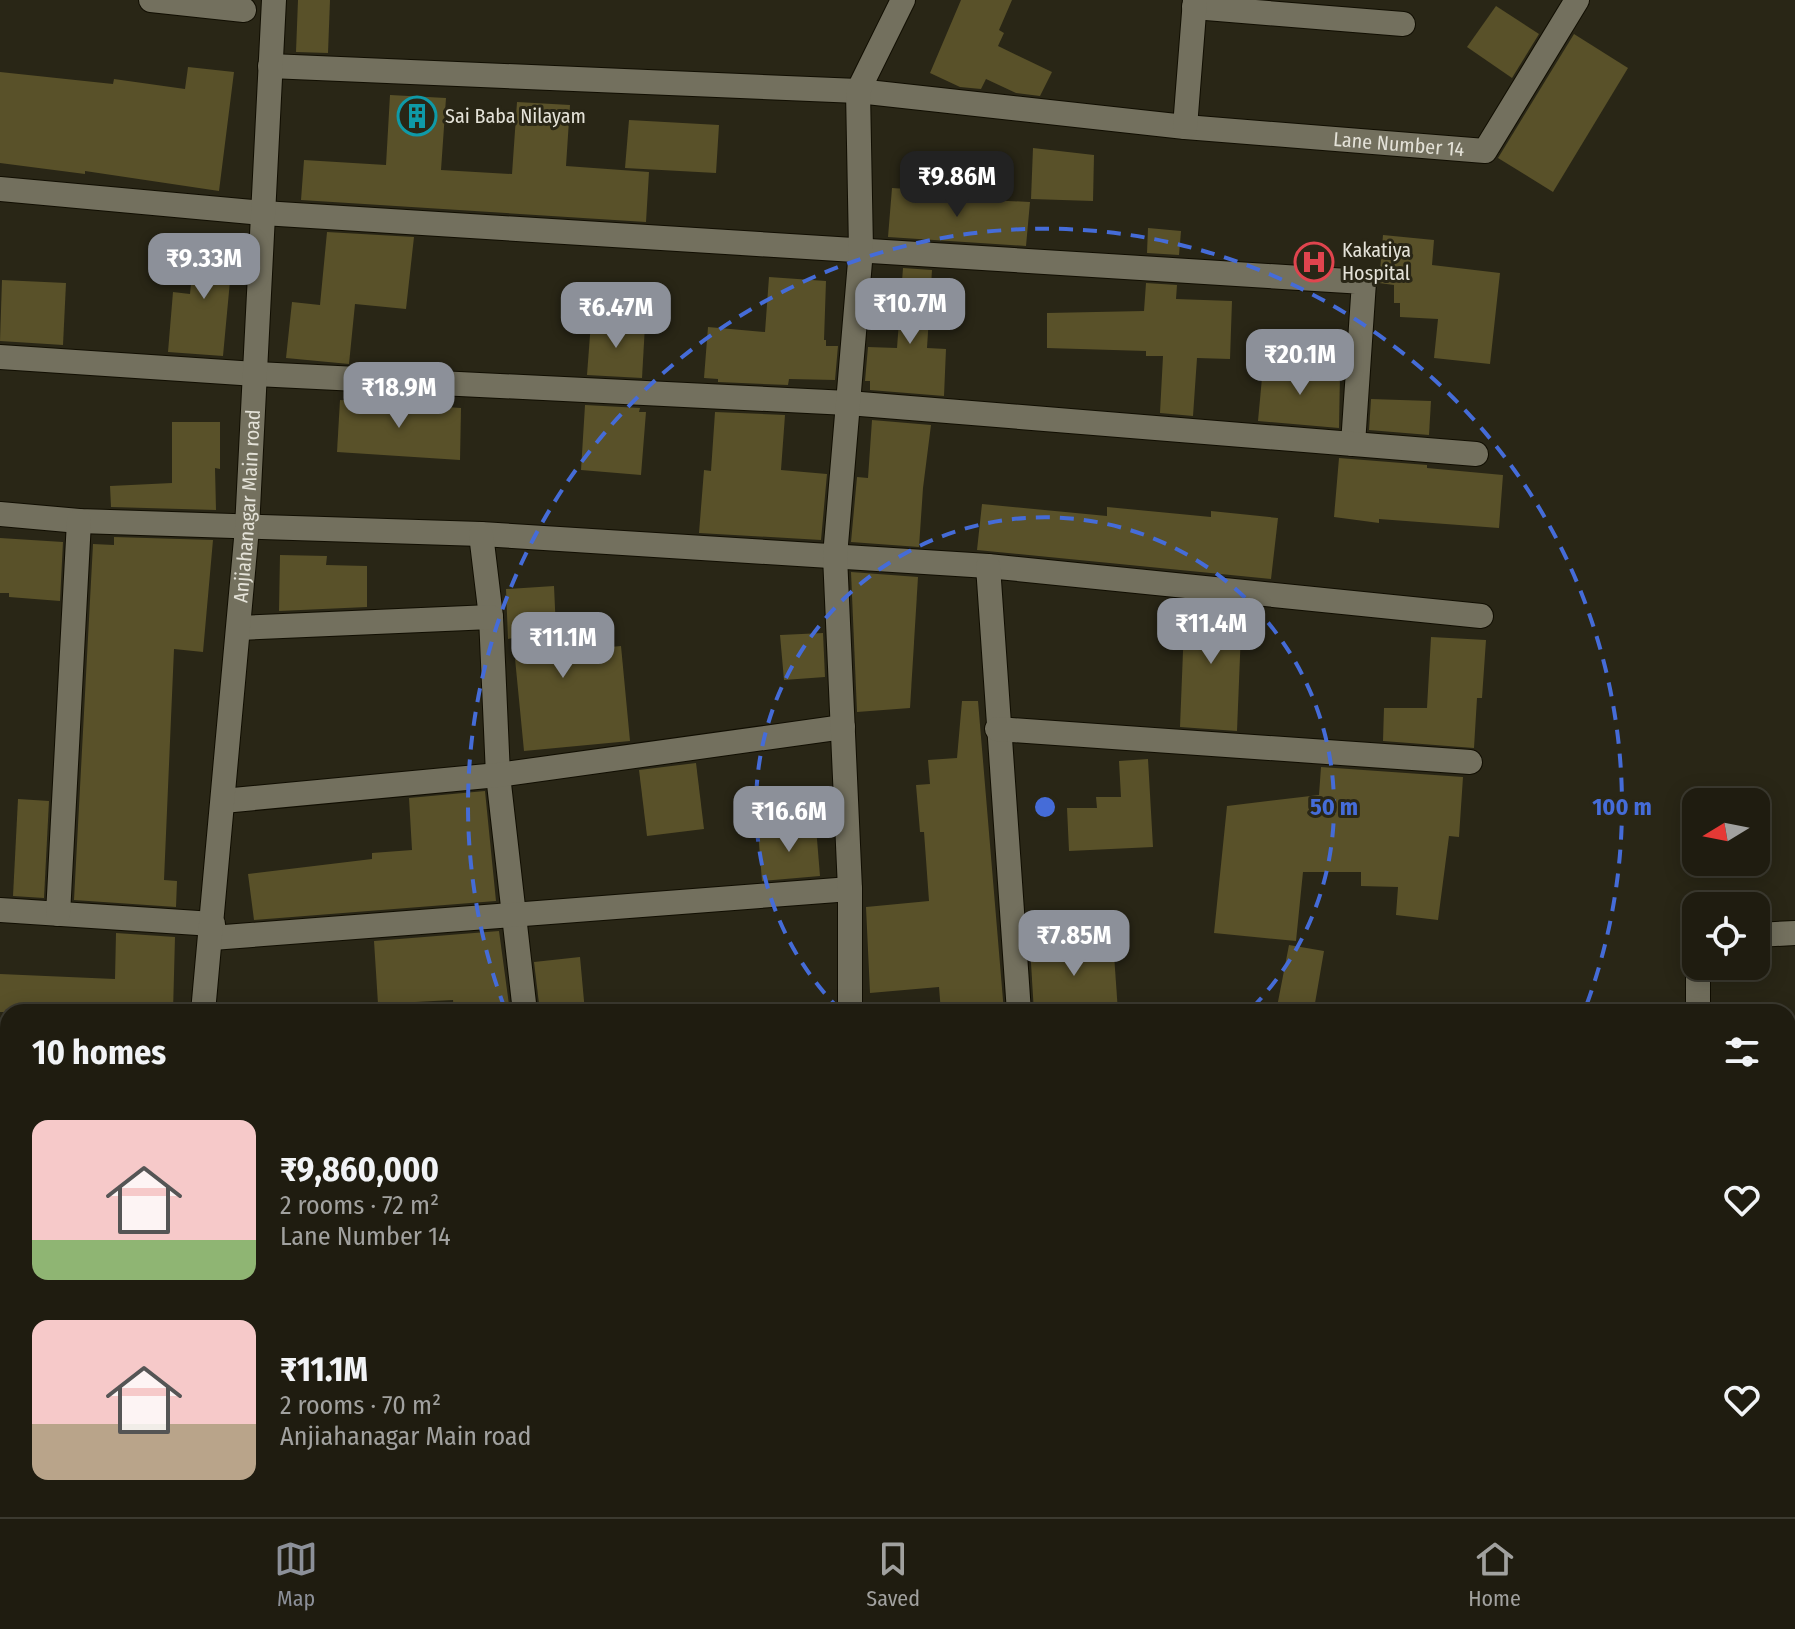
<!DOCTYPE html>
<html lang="en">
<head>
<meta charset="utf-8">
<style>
	:root { --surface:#1f1c10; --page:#2c291e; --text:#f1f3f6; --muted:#a1a19f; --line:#3c3a30; --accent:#8c9099 }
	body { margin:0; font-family:"Fira Sans Condensed",sans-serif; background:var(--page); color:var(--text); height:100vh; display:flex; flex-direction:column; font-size:30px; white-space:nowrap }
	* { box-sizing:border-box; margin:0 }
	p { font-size:26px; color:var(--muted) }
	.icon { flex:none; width:44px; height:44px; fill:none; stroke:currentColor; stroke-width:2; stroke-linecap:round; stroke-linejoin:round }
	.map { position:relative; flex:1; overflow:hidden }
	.side { position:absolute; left:0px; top:1004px; width:1796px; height:514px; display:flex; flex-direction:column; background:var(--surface); border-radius:24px 24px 0 0; box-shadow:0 4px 20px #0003,0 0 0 2px var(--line) }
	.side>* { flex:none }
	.needle { width:52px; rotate:260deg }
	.controls { position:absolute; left:1682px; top:788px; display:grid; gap:16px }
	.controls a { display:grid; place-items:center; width:88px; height:88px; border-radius:16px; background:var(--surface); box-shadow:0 4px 20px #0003,0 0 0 2px var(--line); font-size:40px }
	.price { position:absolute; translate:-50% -68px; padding:0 18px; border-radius:16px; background:var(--accent); color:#fff; font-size:26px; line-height:52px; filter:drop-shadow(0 2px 4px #0008) }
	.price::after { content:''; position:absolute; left:50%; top:48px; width:24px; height:18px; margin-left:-12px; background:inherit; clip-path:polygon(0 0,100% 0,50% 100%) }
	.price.on { background:#222; color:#fff }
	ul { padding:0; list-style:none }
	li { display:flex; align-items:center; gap:24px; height:200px; padding:0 32px }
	li span { display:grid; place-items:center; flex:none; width:224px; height:160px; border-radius:16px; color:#555 }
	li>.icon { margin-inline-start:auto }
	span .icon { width:96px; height:96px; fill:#fffc; stroke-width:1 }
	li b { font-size:34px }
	h2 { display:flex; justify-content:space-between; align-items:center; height:96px; padding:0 32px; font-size:34px }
	.dock { display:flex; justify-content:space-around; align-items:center; height:112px; border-top:2px solid var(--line); background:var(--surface); font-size:22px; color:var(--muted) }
	.dock a { display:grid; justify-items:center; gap:4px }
	.dock .on { color:var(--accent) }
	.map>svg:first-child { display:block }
	.building { fill:#595129 }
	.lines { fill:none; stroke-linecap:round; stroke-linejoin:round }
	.minor-casing { stroke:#110e02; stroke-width:26 }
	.minor { stroke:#73705e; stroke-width:24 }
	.ring { fill:none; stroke:#456cd8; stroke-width:4; stroke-dasharray:14 10 }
	.labels { text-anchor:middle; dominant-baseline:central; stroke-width:6; stroke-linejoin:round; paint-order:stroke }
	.poi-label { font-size:20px; fill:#e4e2d8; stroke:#292616; text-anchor:start }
	.street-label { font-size:20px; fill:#e4e2d8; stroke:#292616 }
	.centre { fill:#456cd8; stroke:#292616; stroke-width:4 }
	.ring-label { font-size:24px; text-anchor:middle; font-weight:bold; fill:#456cd8; stroke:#292616; stroke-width:6; stroke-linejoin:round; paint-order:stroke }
</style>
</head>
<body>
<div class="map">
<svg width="1795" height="1517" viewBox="0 0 1795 1517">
	<rect width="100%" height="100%" fill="#292616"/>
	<!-- building -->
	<g class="building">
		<polygon points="298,0 330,0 328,53 296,52"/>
		<polygon points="961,0 1012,0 999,30 1004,33 998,46 1052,72 1040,96 1016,93 986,79 981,89 960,87 930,73"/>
		<polygon points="1496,6 1539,34 1512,78 1467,47"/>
		<polygon points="1574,34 1628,68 1553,192 1498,158"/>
		<polygon points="188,67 234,72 219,191 85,171 85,174 0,163 0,72 113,84 114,79 185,89"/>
		<polygon points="390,95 446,98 441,170 512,174 517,102 570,105 566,166 649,172 646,222 301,200 304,160 386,165"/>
		<polygon points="629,120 719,125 716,173 625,168"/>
		<polygon points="1033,148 1094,155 1093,201 1031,199"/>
		<polygon points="892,188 922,190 922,193 947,195 947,198 1030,202 1026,246 888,237"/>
		<polygon points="1148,228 1181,231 1179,255 1147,253"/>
		<polygon points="327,232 414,237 406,309 355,304 349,364 286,358 292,302 320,305"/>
		<polygon points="196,235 234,238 223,356 168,352 173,292 190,294"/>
		<polygon points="1383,235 1434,240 1432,265 1500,273 1490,364 1434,358 1438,319 1400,317 1400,303 1394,303 1394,285 1379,283"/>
		<polygon points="903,268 932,270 927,348 946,349 944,396 870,390 870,381 865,381 868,347 897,348"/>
		<polygon points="769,277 826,281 824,340 826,340 826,346 838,346 835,380 789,379 788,385 718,382 718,379 704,378 708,327 765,332"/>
		<polygon points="2,280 66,283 63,345 0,341"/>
		<polygon points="1146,283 1177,285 1176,299 1232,301 1230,359 1197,358 1193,416 1160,413 1163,356 1146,356 1146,351 1047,348 1047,313 1144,311"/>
		<polygon points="591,322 645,325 642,378 587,375"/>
		<polygon points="1263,367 1340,373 1339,428 1258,421"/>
		<polygon points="1371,399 1431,401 1429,435 1369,430"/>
		<polygon points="340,400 461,408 460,460 337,452"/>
		<polygon points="585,405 640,408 639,412 646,412 641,475 581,470"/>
		<polygon points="715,412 785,415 781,470 827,474 821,540 699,533 704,470 711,471"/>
		<polygon points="872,420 931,425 923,488 919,547 851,542 857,477 868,478"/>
		<polygon points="172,422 220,422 220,469 215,468 216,510 111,507 110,486 172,483"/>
		<polygon points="1339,458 1427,465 1427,468 1503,475 1499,528 1379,519 1379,523 1334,517"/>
		<polygon points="982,504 1107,516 1107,507 1211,517 1211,511 1278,518 1271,579 977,550"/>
		<polygon points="114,537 213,540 203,652 174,649 164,880 177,881 176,907 74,900 93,544 114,545"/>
		<polygon points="0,538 63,542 60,601 9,597 9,593 0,593"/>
		<polygon points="280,555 327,556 326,565 367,566 367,607 279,611"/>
		<polygon points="851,572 918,577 910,708 857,712"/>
		<polygon points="554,586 557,652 621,646 630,741 524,751 513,638 508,639 506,589"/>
		<polygon points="1185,601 1242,607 1237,731 1180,727"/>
		<polygon points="823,633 825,677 784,680 780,635"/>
		<polygon points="1431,637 1486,640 1482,698 1477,698 1474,748 1383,741 1384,708 1427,708"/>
		<polygon points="962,701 978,701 1004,1012 941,1012 939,987 870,993 866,907 929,901 924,832 920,832 916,785 930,784 928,760 957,758"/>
		<polygon points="1148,759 1153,847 1069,851 1067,808 1097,808 1096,797 1121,797 1119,761"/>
		<polygon points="696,763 704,829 647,836 639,770"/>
		<polygon points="1321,767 1463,777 1459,837 1449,836 1438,920 1396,915 1398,887 1361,886 1361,872 1303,872 1296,941 1214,933 1227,806 1319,795"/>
		<polygon points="485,791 496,901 254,920 248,874 372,859 372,853 412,850 409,798"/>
		<polygon points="18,799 49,801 44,898 13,896"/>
		<polygon points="816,827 820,876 762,881 758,831"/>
		<polygon points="499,931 510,1012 454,1012 453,1000 378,1004 374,941"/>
		<polygon points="116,933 175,937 173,1012 0,1012 0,974 115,979"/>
		<polygon points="1113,940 1118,1012 1034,1012 1030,947"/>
		<polygon points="1289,945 1324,951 1314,1009 1309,1008 1308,1012 1276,1012"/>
		<polygon points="580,957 585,1012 540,1012 534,962"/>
	</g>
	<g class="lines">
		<!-- minor casing -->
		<g class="minor-casing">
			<g id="minor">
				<polyline points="151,0 244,10"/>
				<polyline points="1194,7 1403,24"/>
				<path id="s1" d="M270,66L858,91L1185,127L1485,151L1577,0"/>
				<polyline points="1185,127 1195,0"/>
				<polyline points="0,189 263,213 1364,282 1353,444"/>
				<polyline points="0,357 256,374 848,403 1476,454"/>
				<polyline points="0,514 79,521 481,534 988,566 1481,616"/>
				<polyline points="481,534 491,617 498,775 525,1012"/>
				<polyline points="988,566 1019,1012"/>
				<polyline points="239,628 491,617"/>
				<polyline points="997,729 1470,762"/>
				<polyline points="223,801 498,775 843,727"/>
				<polyline points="0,910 213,924"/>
				<polyline points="58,914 79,521"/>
				<polyline points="1756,935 1795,933"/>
				<polyline points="212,938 850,889"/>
				<polyline points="1698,966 1698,1012"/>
				<path id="s2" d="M203,1012L247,528L274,0"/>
				<polyline points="850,1012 850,889 835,556 861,250 858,91 903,0"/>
				<polyline points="0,1039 8,1039"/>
				<polyline points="2,1456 8,1182"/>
				<polyline points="564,1510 564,1517"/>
				<polyline points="724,1510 724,1517"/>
				<polyline points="860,1510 861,1517"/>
				<polyline points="944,1510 944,1517"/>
				<polyline points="1060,1510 1061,1517"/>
				<polyline points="1183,1510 1183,1517"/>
				<polyline points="1359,1510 1360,1517"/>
				<polyline points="1694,1510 1694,1517"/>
				<polyline points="145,1517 146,1510"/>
				<polyline points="427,1517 427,1510"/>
				<polyline points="1421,1517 1534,1510"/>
			</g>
		</g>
		<!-- minor -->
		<use href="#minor" class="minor"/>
	</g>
	<!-- distance rings -->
	<g class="ring">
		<path d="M841 1011A289 289 0 1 1 1249 1011"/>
		<path d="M505 1009A577 577 0 1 1 1585 1009"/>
	</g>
	<!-- icons -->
	<defs>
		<g id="building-ring" transform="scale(2)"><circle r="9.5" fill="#292616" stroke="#0f9aa8" stroke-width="1.5"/><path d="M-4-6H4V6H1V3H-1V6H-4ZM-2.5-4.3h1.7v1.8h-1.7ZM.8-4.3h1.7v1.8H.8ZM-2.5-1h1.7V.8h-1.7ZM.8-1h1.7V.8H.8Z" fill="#0f9aa8"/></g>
		<g id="hospital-ring" transform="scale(2)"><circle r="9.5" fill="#292616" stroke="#e0444e" stroke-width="1.5"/><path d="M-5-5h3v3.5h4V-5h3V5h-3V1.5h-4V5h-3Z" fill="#e0444e"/></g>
	</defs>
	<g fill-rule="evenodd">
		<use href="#building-ring" x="417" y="116"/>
		<use href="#hospital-ring" x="1314" y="262"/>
	</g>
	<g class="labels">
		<!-- poi labels -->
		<g class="poi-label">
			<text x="445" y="116">Sai Baba Nilayam</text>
			<text x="1342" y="250">Kakatiya<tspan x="1342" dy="23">Hospital</tspan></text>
		</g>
		<!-- street labels -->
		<g class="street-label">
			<text stroke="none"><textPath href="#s1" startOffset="1132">Lane Number 14</textPath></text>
			<text stroke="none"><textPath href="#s2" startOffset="508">Anjiahanagar Main road</textPath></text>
		</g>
	</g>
	<circle cx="1045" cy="807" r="12" class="centre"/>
	<g class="ring-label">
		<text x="1334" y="815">50 m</text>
		<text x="1622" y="815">100 m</text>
	</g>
</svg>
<div class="controls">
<a><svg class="needle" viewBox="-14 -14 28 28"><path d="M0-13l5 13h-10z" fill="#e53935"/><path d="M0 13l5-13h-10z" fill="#a1a19f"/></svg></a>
<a><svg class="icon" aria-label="locate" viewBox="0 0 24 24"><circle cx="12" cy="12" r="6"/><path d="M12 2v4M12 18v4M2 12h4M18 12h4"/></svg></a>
</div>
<b class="price on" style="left:957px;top:219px">₹9.86M</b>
<b class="price" style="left:204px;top:301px">₹9.33M</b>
<b class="price" style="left:910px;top:346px">₹10.7M</b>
<b class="price" style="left:616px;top:350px">₹6.47M</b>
<b class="price" style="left:1300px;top:397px">₹20.1M</b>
<b class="price" style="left:399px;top:430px">₹18.9M</b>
<b class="price" style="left:1211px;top:666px">₹11.4M</b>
<b class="price" style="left:563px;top:680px">₹11.1M</b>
<b class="price" style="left:789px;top:854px">₹16.6M</b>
<b class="price" style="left:1074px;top:978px">₹7.85M</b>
<section class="side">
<h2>10 homes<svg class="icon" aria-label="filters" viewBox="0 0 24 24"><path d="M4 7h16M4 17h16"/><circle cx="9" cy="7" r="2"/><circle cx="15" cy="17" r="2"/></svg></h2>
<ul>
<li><span style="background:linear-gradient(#f6c9c9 75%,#8fb573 0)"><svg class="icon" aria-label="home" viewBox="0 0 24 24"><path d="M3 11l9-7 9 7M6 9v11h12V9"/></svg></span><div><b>₹9,860,000</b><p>2 rooms · 72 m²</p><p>Lane Number 14</p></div><svg class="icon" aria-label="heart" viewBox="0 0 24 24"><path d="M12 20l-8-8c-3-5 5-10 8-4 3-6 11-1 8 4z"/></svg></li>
<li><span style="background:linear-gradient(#f6c9c9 65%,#b9a48a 0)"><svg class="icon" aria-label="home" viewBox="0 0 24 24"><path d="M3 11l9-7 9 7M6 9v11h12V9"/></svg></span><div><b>₹11.1M</b><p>2 rooms · 70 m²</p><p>Anjiahanagar Main road</p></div><svg class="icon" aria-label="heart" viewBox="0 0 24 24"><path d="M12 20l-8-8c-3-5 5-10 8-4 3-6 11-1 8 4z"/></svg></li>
</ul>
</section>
</div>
<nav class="dock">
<a class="on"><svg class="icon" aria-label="map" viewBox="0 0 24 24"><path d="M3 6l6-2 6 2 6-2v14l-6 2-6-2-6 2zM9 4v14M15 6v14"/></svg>Map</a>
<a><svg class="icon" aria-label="saved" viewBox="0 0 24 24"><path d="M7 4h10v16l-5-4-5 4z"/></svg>Saved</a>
<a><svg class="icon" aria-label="home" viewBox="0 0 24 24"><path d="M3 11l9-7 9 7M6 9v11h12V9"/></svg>Home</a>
</nav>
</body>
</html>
